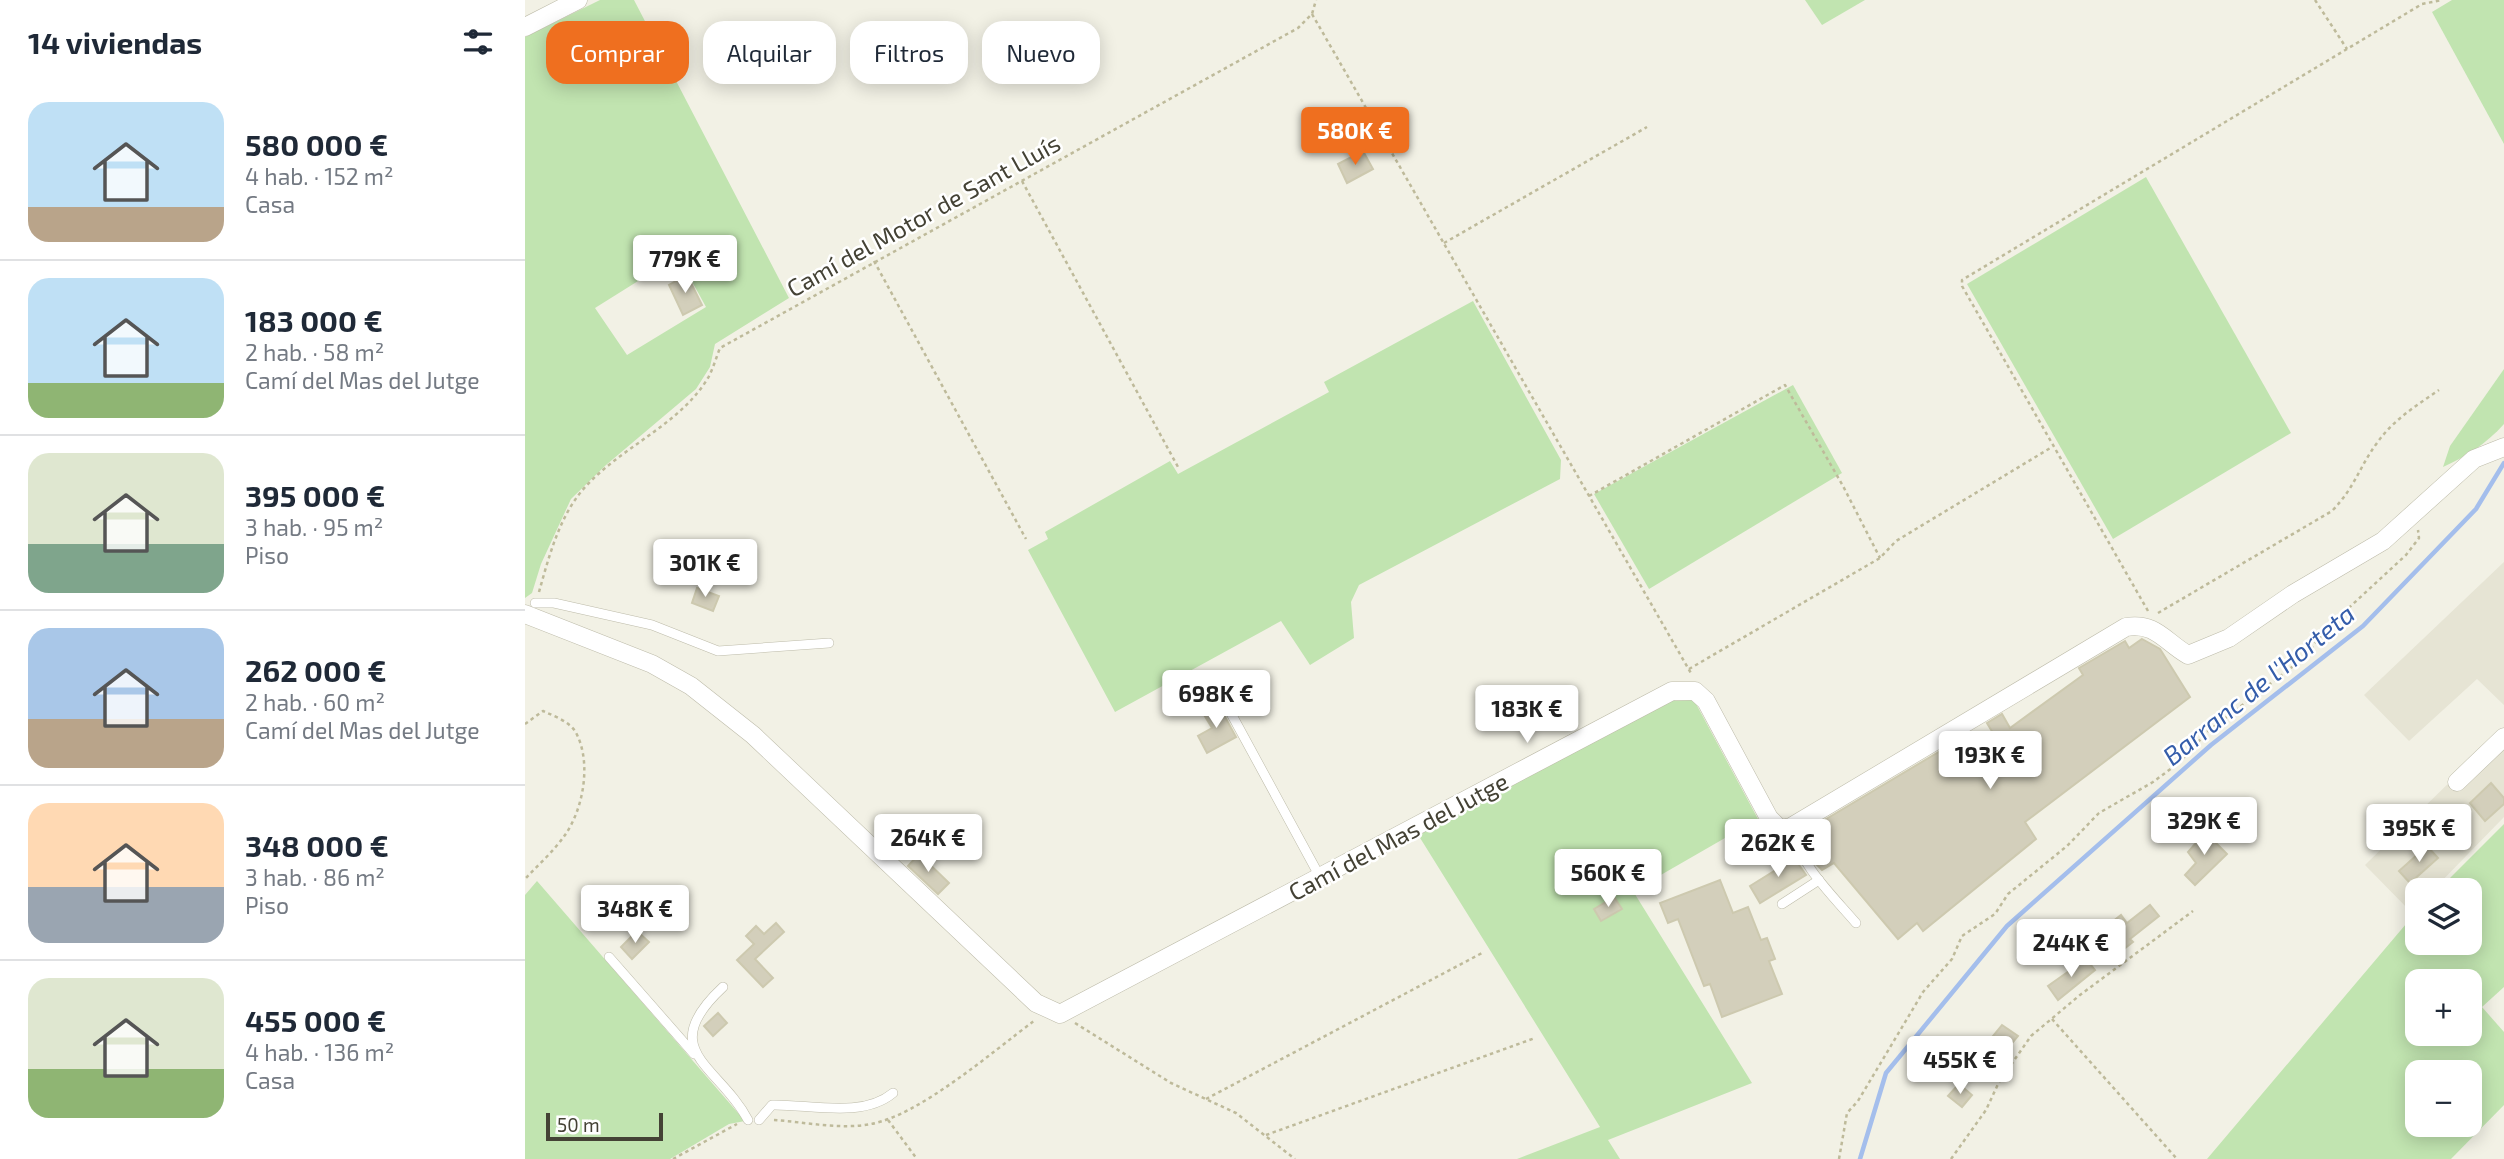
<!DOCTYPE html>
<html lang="es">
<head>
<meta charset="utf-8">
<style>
	:root { --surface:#fff; --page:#f6f6f7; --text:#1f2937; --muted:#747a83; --line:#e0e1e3; --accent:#ef6f1f }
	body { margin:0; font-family:"Exo 2",sans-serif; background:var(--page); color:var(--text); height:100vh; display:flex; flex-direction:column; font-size:26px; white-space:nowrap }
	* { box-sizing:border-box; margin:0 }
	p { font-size:23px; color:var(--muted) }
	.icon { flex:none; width:38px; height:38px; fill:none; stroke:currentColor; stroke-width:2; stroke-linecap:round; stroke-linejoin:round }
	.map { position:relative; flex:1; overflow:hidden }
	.panel { display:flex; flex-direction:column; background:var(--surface); width:525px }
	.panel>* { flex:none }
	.guide { position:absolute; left:21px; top:21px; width:665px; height:63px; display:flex; gap:14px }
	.controls { position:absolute; left:1880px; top:878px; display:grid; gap:14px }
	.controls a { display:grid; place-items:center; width:77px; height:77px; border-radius:14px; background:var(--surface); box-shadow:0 4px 18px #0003; font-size:35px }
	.scale { position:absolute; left:21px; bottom:18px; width:117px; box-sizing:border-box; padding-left:7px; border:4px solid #444235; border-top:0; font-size:19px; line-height:24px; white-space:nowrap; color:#444235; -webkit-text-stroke:5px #fff; paint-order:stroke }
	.price { position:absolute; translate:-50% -60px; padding:0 16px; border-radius:7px; background:#fff; color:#222; font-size:23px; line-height:46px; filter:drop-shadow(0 2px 4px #0008) }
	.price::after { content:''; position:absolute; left:50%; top:42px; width:21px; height:16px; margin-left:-10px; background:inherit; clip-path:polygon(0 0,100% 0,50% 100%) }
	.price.selected { background:var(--accent); color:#fff }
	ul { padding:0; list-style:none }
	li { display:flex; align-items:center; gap:21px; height:175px; padding:0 28px }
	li+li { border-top:2px solid var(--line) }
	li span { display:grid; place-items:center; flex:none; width:196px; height:140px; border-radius:21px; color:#555 }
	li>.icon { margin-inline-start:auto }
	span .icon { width:84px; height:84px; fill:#fffc; stroke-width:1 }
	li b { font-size:30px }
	h2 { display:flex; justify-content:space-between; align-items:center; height:84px; padding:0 28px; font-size:30px }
	.chip { padding:0 24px; border-radius:21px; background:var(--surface); box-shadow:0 4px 18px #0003; font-size:24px; line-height:63px }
	.chip.selected { background:var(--accent); color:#fff }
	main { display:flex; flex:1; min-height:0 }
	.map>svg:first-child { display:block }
	.residential { fill:#e6e4d4 }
	.green { fill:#c1e4b0; fill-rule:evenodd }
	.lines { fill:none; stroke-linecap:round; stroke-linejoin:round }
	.stream { stroke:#a4beec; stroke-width:4.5 }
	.building { fill:#d3cfbb; stroke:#cdc9af; stroke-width:2 }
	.service-casing { stroke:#bdbba9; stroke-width:10 }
	.minor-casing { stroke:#bdbba9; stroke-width:19 }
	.path { stroke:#beba9a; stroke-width:2.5; stroke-dasharray:3.5 3.5; stroke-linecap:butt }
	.service { stroke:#fff; stroke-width:9 }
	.minor { stroke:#fff; stroke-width:18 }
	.labels { text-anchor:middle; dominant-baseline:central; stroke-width:5; stroke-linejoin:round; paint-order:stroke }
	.street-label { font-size:24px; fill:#444235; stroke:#fff }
	.water-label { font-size:26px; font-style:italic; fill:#345daa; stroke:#fff }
</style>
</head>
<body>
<main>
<section class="panel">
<h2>14 viviendas<svg class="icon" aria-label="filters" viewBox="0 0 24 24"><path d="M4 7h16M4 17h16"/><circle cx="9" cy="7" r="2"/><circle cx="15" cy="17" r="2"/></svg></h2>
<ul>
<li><span style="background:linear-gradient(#bfe0f5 75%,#b9a48a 0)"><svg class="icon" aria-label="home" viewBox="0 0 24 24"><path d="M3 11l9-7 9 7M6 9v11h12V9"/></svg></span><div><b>580 000 €</b><p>4 hab. · 152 m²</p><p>Casa</p></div></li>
<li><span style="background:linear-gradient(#bfe0f5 75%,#8fb573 0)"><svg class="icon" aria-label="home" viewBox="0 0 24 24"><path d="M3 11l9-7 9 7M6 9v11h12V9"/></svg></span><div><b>183 000 €</b><p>2 hab. · 58 m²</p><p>Camí del Mas del Jutge</p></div></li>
<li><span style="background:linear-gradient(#dfe7d0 65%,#7fa58c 0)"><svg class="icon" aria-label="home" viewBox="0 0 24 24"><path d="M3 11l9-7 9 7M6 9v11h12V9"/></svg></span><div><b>395 000 €</b><p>3 hab. · 95 m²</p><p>Piso</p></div></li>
<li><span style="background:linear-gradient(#a9c7e8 65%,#b9a48a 0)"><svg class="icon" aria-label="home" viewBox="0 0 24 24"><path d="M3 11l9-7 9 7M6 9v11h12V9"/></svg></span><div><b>262 000 €</b><p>2 hab. · 60 m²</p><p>Camí del Mas del Jutge</p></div></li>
<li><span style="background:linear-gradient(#ffd9b3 60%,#9aa5b1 0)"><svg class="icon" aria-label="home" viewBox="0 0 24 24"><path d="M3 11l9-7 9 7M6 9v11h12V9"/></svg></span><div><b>348 000 €</b><p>3 hab. · 86 m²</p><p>Piso</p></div></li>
<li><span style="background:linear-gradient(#dfe7d0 65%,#8fb573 0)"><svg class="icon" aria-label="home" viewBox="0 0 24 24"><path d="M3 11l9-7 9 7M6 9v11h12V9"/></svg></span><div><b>455 000 €</b><p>4 hab. · 136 m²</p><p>Casa</p></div></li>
</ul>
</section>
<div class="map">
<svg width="1979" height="1159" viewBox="0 0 1979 1159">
	<rect width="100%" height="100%" fill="#f2f1e5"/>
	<!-- residential -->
	<g class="residential">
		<polygon points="1979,562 1979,705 1952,679 1884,741 1839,695"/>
		<polygon points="1979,729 1979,817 1907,891 1892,891 1892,906 1886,912 1840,865"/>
	</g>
	<!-- green -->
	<g class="green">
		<path d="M75,0H109L264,298L190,344L185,367L171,389L81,465L46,499L16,564L7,593L0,598V37ZM153,256L181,307L102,355L70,308Z"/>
		<polygon points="1280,0 1340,0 1297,25"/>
		<polygon points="1927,0 1979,0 1979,144 1907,12"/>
		<polygon points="1621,177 1766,433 1588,539 1442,284"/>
		<polygon points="948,301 1036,460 1035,479 834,585 826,602 829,638 785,665 756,621 590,712 503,550 523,539 520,532 645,461 653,474 804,392 799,382"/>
		<path d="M1979,369V424C1961,444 1942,456 1918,467L1925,446Z"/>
		<polygon points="1268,385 1317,473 1124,589 1069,494"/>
		<polygon points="1169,700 1233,819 1108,891 1227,1083 1083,1140 1095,1159 992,1159 1075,1127 892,833 1141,701"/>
		<path d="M1979,824V987L1957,1007L1979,1032V1105L1926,1159H1682L1892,911V943H1944V891H1912ZM1892,982H1944V1034H1892ZM1892,1073H1944V1125H1892Z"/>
		<polygon points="12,881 220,1121 204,1124 145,1159 0,1159 0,895"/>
	</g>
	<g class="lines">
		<!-- stream -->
		<polyline class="stream" points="1335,1159 1361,1073 1482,926 1686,745 1838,626 1951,509 1979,463"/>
	</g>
	<!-- building -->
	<g class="building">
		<polygon points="838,151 848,169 822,183 813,164"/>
		<polygon points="162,275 177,305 158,315 144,285"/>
		<polygon points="172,588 194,596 188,611 167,603"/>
		<polygon points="1617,639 1635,649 1665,697 1500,822 1511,839 1398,931 1392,923 1373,939 1309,863 1297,870 1290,863 1280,846 1281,831 1422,747 1430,760 1448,749 1451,753 1471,738 1462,723 1477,714 1485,728 1558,675 1554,668 1600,641 1604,648"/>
		<polygon points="693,704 711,737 682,753 673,736 687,728 678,713"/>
		<polygon points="1966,783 1979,798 1979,804 1960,821 1945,803"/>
		<polygon points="1677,829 1702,854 1670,885 1660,875 1671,863 1663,852 1671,843 1667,839"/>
		<polygon points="1902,846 1913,858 1885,883 1874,871"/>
		<polygon points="1262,848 1281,875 1235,903 1225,886 1259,865"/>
		<polygon points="394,854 424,883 413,894 383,866"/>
		<polygon points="1195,880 1208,913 1223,907 1236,940 1242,938 1250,959 1244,961 1257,994 1197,1017 1185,984 1179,986 1153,919 1143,923 1135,903"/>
		<polygon points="1089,897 1097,909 1076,921 1069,909"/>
		<polygon points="1625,905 1634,916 1605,939 1608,942 1595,952 1577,930 1596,915 1602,923"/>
		<polygon points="251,923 259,932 230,959 248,978 238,987 212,960 229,944 221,936 231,926 239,934"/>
		<polygon points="112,931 124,942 107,959 96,947"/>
		<polygon points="1561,959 1570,970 1533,1000 1523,986"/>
		<polygon points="193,1013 202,1023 188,1036 179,1026"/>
		<polygon points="1477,1025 1493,1036 1484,1047 1468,1036"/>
		<polygon points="1434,1084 1447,1095 1437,1107 1423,1096"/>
	</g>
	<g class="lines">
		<!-- service casing -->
		<g class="service-casing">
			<g id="service">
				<polyline points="10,603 29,603 127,625 193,651 304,643"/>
				<polyline points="695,693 795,877"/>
				<path d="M1266,827C1275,865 1306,894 1331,923"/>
				<polyline points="1257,904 1294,880"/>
				<polyline points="84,957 169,1054"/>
				<path d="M198,987C129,1051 194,1065 223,1120"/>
				<path d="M234,1120L247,1105C284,1104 337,1119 368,1093"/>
			</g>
		</g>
		<!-- minor casing -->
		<g class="minor-casing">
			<g id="minor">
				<polyline points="0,27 53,0"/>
				<path d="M0,614L127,664L166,686L228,735L511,1003L535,1014L1147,691H1170L1181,701L1244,818L1255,829L1266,827L1601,627C1631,622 1640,642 1663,655L1704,638L1768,594L1858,541L1949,459L1979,447"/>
				<polyline points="1932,782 1979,737"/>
			</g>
		</g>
		<!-- path -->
		<g class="path">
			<polyline points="1790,0 1822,49"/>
			<polyline points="787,14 1167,675"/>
			<polyline points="497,181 653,467"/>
			<polyline points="919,243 1122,127"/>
			<polyline points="349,261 501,539"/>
			<polyline points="1064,496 1260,385 1318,486 1355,558"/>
			<path d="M14,592C23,560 32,525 52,497C87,450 152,429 183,378C188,369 191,358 195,348L773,28L787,14L791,0"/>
			<polyline points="1623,611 1437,286 1437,280 1897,4 1917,0"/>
			<path d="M1633,613L1807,511C1831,486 1834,467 1852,443C1868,420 1892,405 1914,390"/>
			<polyline points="1164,669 1355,558 1371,541 1527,447"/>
			<path d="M0,724L18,711C29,716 43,721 50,731C67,760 59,808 40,835C29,851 13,865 0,879"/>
			<polyline points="1527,1019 1652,1159"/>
			<polyline points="550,1023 646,1083 711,1113 770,1159"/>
			<polyline points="681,1099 957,953"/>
			<path d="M249,1120C280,1122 315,1130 346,1124C395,1115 467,1052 509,1021"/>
			<polyline points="363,1120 392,1159"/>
			<polyline points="741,1135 1010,1038"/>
			<polyline points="148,1159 212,1124"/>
			<polyline points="1314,1159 1322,1113 1333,1101 1398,992 1427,959 1437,936 1470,914 1483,894 1542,846 1574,813 1628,782 1655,762 1682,732 1779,658 1802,628 1881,555 1894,538 1893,530"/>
			<polyline points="1426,1159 1461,1110 1474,1082 1506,1036 1555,995 1668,911"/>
		</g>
		<!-- service -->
		<use href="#service" class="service"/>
		<!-- minor -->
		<use href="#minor" class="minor"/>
	</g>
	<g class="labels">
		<!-- street labels -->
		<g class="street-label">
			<text transform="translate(398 215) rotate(-29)">Camí del Motor de Sant Lluís</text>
			<text transform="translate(873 836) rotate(-28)">Camí del Mas del Jutge</text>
		</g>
		<!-- water labels -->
		<g class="water-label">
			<text transform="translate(1733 684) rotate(-39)">Barranc de l'Horteta</text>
		</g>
	</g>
</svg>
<div class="controls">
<a><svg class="icon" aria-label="layers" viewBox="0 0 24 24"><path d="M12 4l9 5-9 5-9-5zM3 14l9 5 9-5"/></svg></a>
<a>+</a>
<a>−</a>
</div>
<div class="scale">50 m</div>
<b class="price selected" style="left:830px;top:167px">580K €</b>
<b class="price" style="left:160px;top:295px">779K €</b>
<b class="price" style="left:180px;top:599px">301K €</b>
<b class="price" style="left:691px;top:730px">698K €</b>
<b class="price" style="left:1002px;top:745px">183K €</b>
<b class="price" style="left:1465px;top:791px">193K €</b>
<b class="price" style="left:1679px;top:857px">329K €</b>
<b class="price" style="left:1894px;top:864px">395K €</b>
<b class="price" style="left:403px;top:874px">264K €</b>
<b class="price" style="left:1253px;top:879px">262K €</b>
<b class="price" style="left:1083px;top:909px">560K €</b>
<b class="price" style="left:110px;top:945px">348K €</b>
<b class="price" style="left:1546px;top:979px">244K €</b>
<b class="price" style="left:1435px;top:1096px">455K €</b>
<div class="guide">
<a class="chip selected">Comprar</a>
<a class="chip">Alquilar</a>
<a class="chip">Filtros</a>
<a class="chip">Nuevo</a>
</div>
</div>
</main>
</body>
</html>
